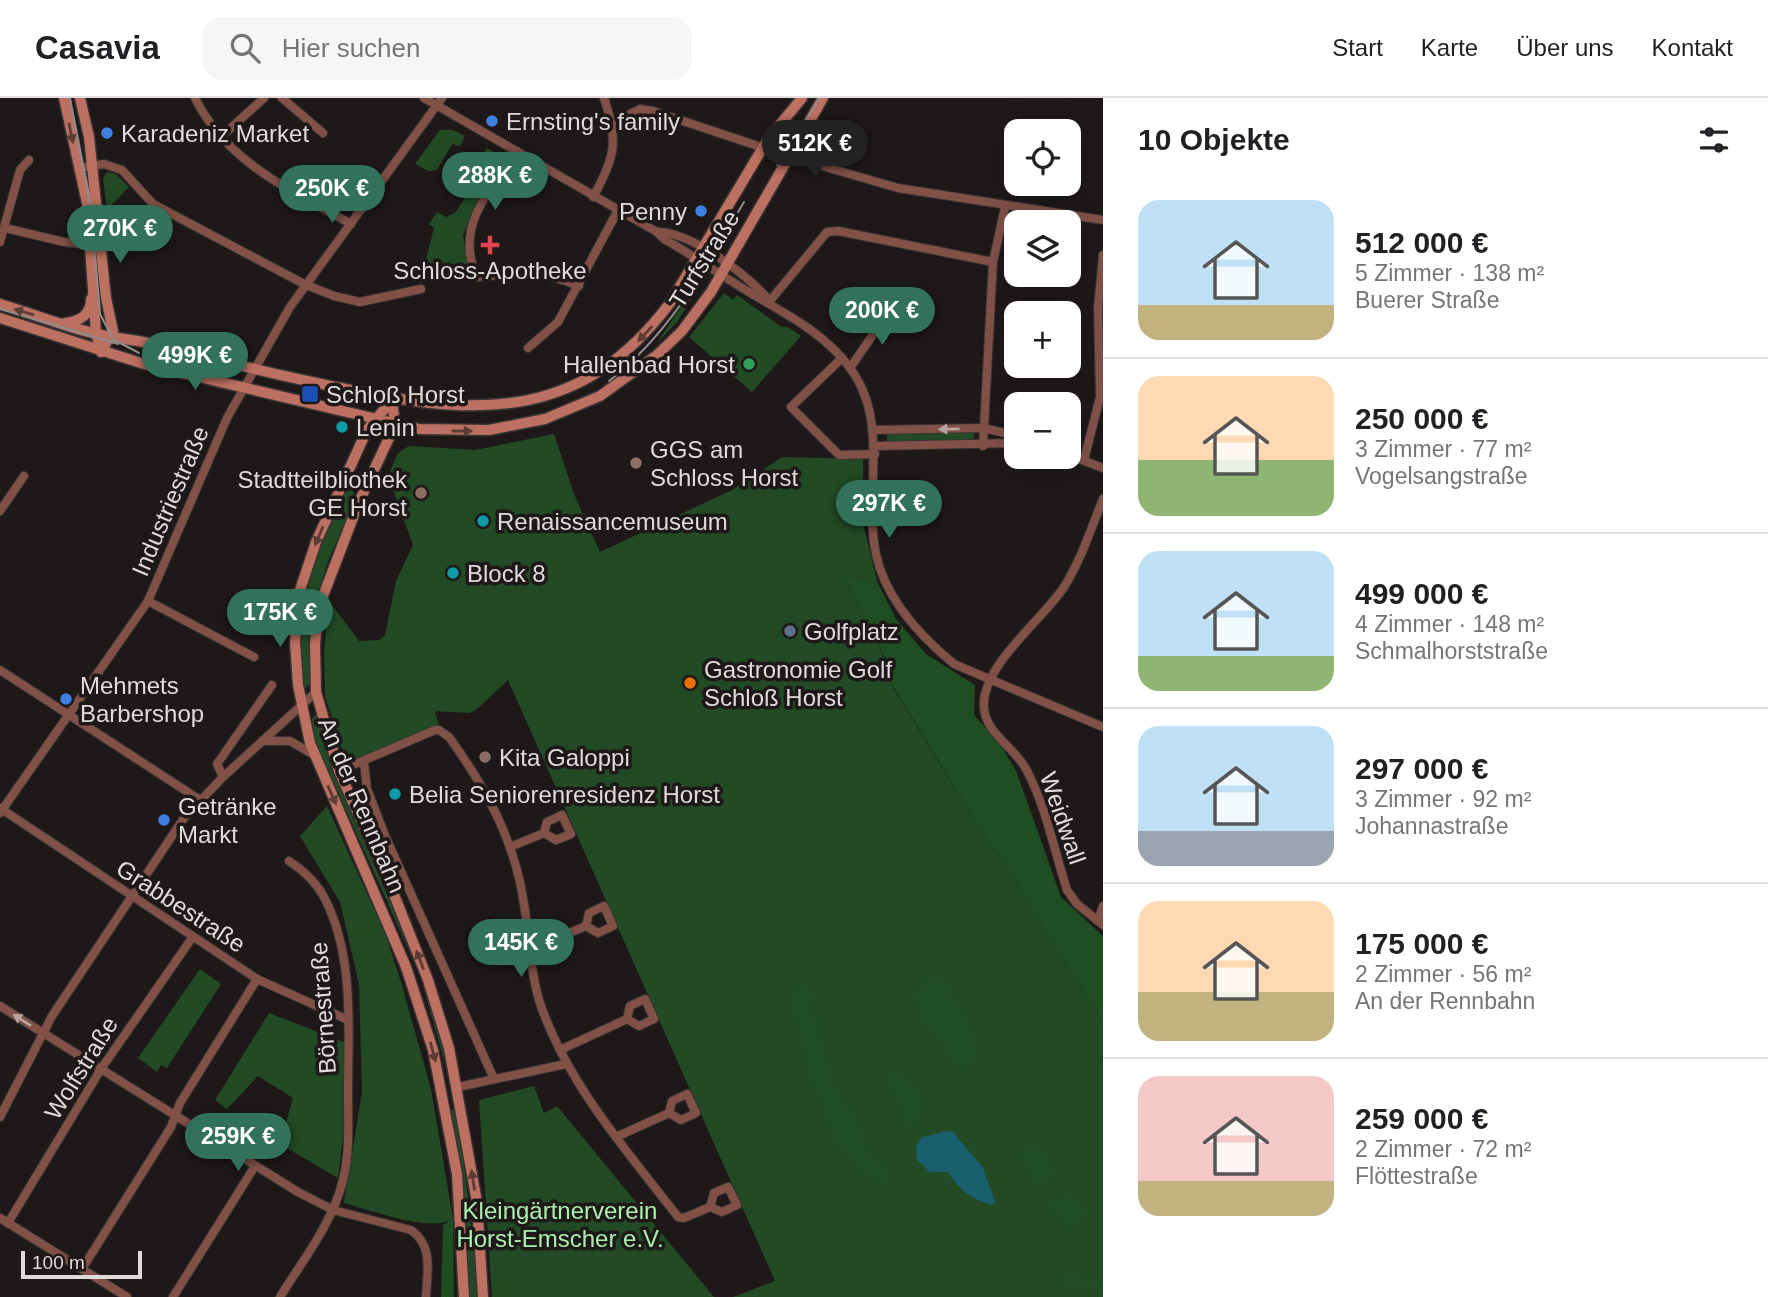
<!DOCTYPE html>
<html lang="de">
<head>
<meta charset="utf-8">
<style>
	:root { --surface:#fff; --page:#f6f6f6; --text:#202124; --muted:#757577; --line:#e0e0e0; --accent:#32725a }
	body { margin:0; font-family:Helvetica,sans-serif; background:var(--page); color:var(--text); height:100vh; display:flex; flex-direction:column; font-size:26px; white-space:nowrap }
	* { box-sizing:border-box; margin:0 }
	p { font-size:23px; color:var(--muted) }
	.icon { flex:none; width:38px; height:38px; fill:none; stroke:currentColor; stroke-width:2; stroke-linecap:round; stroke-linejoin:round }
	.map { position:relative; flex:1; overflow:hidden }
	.side { display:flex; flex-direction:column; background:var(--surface); width:665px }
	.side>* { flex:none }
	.controls { position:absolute; left:1004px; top:21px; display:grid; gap:14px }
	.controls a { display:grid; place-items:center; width:77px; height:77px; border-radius:14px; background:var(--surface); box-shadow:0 7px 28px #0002; font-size:35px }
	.scale { position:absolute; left:21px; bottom:18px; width:121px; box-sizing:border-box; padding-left:7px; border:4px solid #dedbda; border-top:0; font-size:19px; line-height:24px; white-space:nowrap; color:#dedbda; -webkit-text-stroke:5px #1e1918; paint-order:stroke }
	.price { position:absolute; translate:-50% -60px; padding:0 16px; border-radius:24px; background:var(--accent); color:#fff; font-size:23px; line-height:46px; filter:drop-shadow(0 2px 4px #0008) }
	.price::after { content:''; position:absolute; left:50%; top:42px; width:21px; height:16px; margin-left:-10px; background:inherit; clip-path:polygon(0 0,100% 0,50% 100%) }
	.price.selected { background:#222; color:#fff }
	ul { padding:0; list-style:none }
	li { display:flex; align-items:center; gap:21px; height:175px; padding:0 35px }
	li+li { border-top:2px solid var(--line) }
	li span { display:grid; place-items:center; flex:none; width:196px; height:140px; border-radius:21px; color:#555 }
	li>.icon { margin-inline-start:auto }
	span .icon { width:84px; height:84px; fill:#fffc; stroke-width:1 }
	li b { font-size:30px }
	h2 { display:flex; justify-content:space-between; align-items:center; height:84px; padding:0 35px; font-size:30px }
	header { display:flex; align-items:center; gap:42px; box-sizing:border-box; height:98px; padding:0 35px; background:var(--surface); border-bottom:2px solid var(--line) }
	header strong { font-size:33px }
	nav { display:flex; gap:38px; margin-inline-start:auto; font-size:24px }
	.search { width:490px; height:63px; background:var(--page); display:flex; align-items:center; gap:18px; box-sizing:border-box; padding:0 24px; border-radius:21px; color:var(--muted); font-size:26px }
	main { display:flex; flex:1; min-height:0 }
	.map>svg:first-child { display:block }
	.green { fill:#224a24 }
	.forest { fill:#1f4e23 }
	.water { fill:#1a5f6d }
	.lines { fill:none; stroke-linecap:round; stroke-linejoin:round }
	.street-casing { stroke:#393433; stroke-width:10 }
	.secondary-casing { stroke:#393433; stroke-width:13 }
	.street { stroke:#815148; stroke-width:8 }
	.secondary { stroke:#bc7061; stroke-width:10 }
	.tram { stroke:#908d8c; stroke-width:2 }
	.oneway { fill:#5d3c35 }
	.oneway2 { fill:#b9a4a0 }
	.shop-dot { fill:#3f7fe0; stroke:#1e1918; stroke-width:2.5 }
	.health-dot { fill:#e0444e; stroke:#1e1918; stroke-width:2.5 }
	.leisure-dot { fill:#2e9e5b; stroke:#1e1918; stroke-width:2.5 }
	.transit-dot { fill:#1a4fb4; stroke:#1e1918; stroke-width:2.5 }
	.culture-dot { fill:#0f9aa8; stroke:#1e1918; stroke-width:2.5 }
	.education-dot { fill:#8d6e63; stroke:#1e1918; stroke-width:2.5 }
	.service-dot { fill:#5c6f8a; stroke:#1e1918; stroke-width:2.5 }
	.food-dot { fill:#e8710a; stroke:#1e1918; stroke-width:2.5 }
	.labels { text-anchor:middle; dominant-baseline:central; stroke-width:7; stroke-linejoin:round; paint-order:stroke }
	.poi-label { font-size:24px; fill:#dedbda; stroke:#1e1918; text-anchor:start }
	.street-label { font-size:24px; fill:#dedbda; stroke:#1e1918 }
	.park-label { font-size:24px; fill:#aaf0ac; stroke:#1e1918 }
</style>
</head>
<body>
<header>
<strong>Casavia</strong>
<div class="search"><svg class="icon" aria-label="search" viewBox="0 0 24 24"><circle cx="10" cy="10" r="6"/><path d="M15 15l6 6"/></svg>Hier suchen</div>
<nav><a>Start</a><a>Karte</a><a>Über uns</a><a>Kontakt</a></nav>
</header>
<main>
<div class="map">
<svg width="1103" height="1199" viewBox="0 0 1103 1199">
	<rect width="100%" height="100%" fill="#1e1918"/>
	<!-- green -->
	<g class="green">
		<polygon points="440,32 453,32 465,38 460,48 452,46 437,72 428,73 415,66"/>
		<polygon points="487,50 507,61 468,124 463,138 469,170 455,174 449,170 444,177 420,185 434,130 429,126 437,114 446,119 455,115 467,97 464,88"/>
		<polygon points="107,74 116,76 129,89 107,112 103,80"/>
		<polygon points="704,175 707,177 677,224 656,246"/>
		<polygon points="724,195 733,202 737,197 782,229 788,229 801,238 752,294 689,239"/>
		<polygon points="974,334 974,343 887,345 887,336"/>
		<polygon points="554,336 574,396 600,454 732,392 782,359 863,361 863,425 877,483 842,477 874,532 884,561 878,565 987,742 1011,772 1041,826 1103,922 1103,1199 733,1199 775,1183 508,582 476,612 469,615 435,613 439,628 347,667 325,598 324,553 329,503 359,543 379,542 385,537 396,483 413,447 388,378 398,355 409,348 475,352"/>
		<path d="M350,389L354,394C351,417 338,439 329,461C314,502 309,542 310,585L304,592C286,555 320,414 350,389Z"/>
		<path d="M317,615C332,686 369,751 399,817C422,869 439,924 449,980L420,877L315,643L309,624Z"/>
		<path d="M327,708L385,835L401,884L431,991L453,1121C429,1135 371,1112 344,1105L362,994L359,886L340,804L300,738Z"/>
		<polygon points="200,871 221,886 167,970 161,967 157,974 138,960"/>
		<polygon points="269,915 344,944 344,1031 338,1080 280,1046 293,1000 258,978 227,1011 215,1002"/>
		<polygon points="534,988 544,1015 557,1008 714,1199 492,1199 479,1002"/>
		<polygon points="458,1011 479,1199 470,1199 465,1115 451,1012"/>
	</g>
	<!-- forest -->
	<g class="forest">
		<polygon points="842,477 877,483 896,521 926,556 975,587 974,617 1001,647 1017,675 1061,799 1103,838 1103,922 1041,826 1011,772 987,742 878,564 884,560 874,532"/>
		<path d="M931,880C952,884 972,936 976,956L961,969L948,953L942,936L930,933L914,895Z"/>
		<path d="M802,886L811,897L807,912L818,925L815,937C824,956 826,977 835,997L840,999L845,1012L853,1013L861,1039L859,1045L865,1048L864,1055C874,1061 880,1064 886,1077L884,1083L858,1068L857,1060L835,1046C833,1019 817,997 812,970L808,969C807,961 808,950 805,942C799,926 791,902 802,886Z"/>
		<polygon points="892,974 906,982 921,1003 917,1021 905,1028 901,1020 906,1012 890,987"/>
		<polygon points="1033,1049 1036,1049 1054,1074 1047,1082 1038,1084 1022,1055"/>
		<polygon points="1070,1099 1083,1113 1078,1123 1069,1129 1050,1106 1054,1102"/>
		<polygon points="453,1121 454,1199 441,1199 443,1127"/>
		<polygon points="1062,1179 1098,1183 1101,1187 1085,1189 1062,1184"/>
	</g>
	<!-- water -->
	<path class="water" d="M948,1033L953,1034L983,1070L995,1104L993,1107C972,1102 959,1092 948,1074H930L917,1062L916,1049L922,1039Z"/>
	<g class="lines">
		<!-- street casing -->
		<g class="street-casing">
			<g id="street">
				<path d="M195,0C227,65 291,92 351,126"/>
				<polyline points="282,0 323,35"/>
				<path d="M424,0L657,134L664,141C693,157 720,177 749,194C785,216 824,234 850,270C891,325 863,395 876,456C885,500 920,538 954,566L1103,629"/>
				<polyline points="612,25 640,11 653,13 791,59 898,90 1103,122"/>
				<polyline points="221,39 264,0"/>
				<path d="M517,53C489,96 455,125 476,179C514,175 544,173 579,188"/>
				<polyline points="80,70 104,66 122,72 153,106 304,186 334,198 360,204 421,191"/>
				<path d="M593,99C615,60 619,43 604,0"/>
				<polyline points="5,130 64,144 91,147"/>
				<path d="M657,134C690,133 747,177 768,201"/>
				<polyline points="0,144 20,72 29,62"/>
				<polyline points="769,204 827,134 838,133 993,164"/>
				<polyline points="528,250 558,224 617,114"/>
				<polyline points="842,260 791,309 839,357 875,356"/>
				<polyline points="850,270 872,238 883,211"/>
				<polyline points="872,332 984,330 1017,338"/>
				<polyline points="874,348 1017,345"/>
				<polyline points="983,348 993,164 1005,109"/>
				<polyline points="1069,357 1103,370"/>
				<polyline points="1084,362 1100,299 1098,210 1103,157"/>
				<path d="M1103,401C1091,431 1081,462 1064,489C1042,523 974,573 985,616C990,637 1016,652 1026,671C1046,708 1054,752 1067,792L1077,806L1103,827"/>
				<polyline points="0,413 24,378"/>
				<polyline points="148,503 254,559"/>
				<polyline points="0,572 200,702"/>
				<polyline points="262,643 290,643 314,657"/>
				<polyline points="364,665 367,691 386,740 494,981"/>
				<path d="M339,673L435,632H439L449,639C486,690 515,743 524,806C530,841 530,878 542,911C571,990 627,1053 678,1119L684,1120L710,1109L722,1114L737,1107L728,1089L714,1095L710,1109"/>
				<polyline points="223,679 217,666 272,587"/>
				<polyline points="0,710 257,881 348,922"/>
				<polyline points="0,715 148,503 227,320 290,209 442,0"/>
				<polyline points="510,749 544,735 556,742 571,736 562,717 547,724 544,735"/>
				<polyline points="1098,823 1103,808"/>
				<polyline points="529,852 586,828 598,835 613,828 604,808 589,815 586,828"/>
				<path d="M0,908L298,1094L333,1112L411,1132C434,1148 427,1175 426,1199"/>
				<polyline points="560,952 627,921 639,928 654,921 645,901 630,908 627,921"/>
				<polyline points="458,989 566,966"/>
				<polyline points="0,1019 52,918 184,720 223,679 316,594"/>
				<polyline points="616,1039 669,1015 681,1022 696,1015 687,996 672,1003 669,1015"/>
				<polyline points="0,1120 127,1199"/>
				<polyline points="8,1125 101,971 192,840"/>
				<polyline points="82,1171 171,1029 180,1005 257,881"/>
				<polyline points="173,1199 255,1068"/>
				<path d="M280,1199C303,1162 333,1124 343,1082C350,1055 348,1024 348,996C348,933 355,860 325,801C317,785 304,773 289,763"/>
			</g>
		</g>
		<!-- secondary casing -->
		<g class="secondary-casing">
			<g id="secondary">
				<polyline points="64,0 87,105 96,235 101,254"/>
				<polyline points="80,0 89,39 106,200 113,233 101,254"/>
				<path d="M0,206C37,217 75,233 112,239C139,243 165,247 190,254C245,270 300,282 356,293C486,319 583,320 670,205L768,41L802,0"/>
				<polyline points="0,220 144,266 419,331 489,332 545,321 600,298 657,257 682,233 711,194 823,0"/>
				<path d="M65,225C79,223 91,218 91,201"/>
				<polyline points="392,302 367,332 316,444 300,492 295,544 298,587 310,645 406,869 433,952 457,1076 464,1199"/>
				<polyline points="392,302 395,327 359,404 318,511 315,547 316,594 339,673 391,789 428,882 449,950 477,1104 483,1199"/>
			</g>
		</g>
		<!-- street -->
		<use href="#street" class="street"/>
		<!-- secondary -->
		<use href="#secondary" class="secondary"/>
		<!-- tram -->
		<g class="tram">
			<polyline points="70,0 91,110 100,216 113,241 139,255"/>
			<polyline points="777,67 820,0"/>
			<polyline points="0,211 118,246"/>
			<path d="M609,283C669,237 706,169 744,104"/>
		</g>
	</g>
	<!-- one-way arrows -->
	<defs><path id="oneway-solid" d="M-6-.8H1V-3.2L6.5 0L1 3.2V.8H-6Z" transform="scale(1.75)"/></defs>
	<g class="oneway">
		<use href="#oneway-solid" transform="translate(71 35) rotate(78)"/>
		<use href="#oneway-solid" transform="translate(24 214) rotate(-164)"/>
		<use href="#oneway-solid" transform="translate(645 236) rotate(133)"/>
		<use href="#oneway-solid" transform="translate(462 333)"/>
		<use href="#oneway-solid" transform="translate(319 438) rotate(113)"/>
		<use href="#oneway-solid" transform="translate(332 697) rotate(66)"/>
		<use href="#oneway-solid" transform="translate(420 862) rotate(-111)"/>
		<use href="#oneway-solid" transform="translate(433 954) rotate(75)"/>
		<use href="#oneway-solid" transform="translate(473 1082) rotate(-99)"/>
	</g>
	<g class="oneway2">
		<use href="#oneway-solid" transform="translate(949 331) rotate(179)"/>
		<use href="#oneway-solid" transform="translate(22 922) rotate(-148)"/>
	</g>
	<!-- markers -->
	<g class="shop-dot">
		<circle cx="492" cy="23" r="7"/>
		<circle cx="107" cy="35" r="7"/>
		<circle cx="701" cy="113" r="7"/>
		<circle cx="66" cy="601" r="7"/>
		<circle cx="164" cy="722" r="7"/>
	</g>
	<path class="health-dot" d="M486.5 136.5h7v7h7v7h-7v7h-7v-7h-7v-7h7z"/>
	<circle class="leisure-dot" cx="749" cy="266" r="7"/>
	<rect class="transit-dot" x="301" y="287" width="18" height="18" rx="3.5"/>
	<g class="culture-dot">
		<circle cx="342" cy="329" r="7"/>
		<circle cx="483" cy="423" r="7"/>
		<circle cx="453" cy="475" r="7"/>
		<circle cx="395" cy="696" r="7"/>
	</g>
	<g class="education-dot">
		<circle cx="636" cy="365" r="7"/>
		<circle cx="421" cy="395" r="7"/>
		<circle cx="485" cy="659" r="7"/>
	</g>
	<circle class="service-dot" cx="790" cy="533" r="7"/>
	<circle class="food-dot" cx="690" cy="585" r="7"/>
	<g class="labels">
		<!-- poi labels -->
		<g class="poi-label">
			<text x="506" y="23">Ernsting's family</text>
			<text x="121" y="35">Karadeniz Market</text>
			<text x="687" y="113" text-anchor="end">Penny</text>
			<text x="490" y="172" text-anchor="middle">Schloss-Apotheke</text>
			<text x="735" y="266" text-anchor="end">Hallenbad Horst</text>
			<text x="326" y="296">Schloß Horst</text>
			<text x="356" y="329">Lenin</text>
			<text x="650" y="351">GGS am<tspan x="650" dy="28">Schloss Horst</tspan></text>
			<text x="407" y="381" text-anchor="end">Stadtteilbliothek<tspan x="407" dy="28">GE Horst</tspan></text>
			<text x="497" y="423">Renaissancemuseum</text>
			<text x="467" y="475">Block 8</text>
			<text x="804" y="533">Golfplatz</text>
			<text x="704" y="571">Gastronomie Golf<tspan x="704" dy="28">Schloß Horst</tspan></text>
			<text x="80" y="587">Mehmets<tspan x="80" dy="28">Barbershop</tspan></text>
			<text x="499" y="659">Kita Galoppi</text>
			<text x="409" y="696">Belia Seniorenresidenz Horst</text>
			<text x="178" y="708">Getränke<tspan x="178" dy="28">Markt</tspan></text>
		</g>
		<!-- street labels -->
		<g class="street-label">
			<text transform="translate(704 161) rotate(-58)">Turfstraße</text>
			<text transform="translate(170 403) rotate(-67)">Industriestraße</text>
			<text transform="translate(362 707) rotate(67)">An der Rennbahn</text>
			<text transform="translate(1063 720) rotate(71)">Weidwall</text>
			<text transform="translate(181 808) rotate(33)">Grabbestraße</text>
			<text transform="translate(323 910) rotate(-94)">Börnestraße</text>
			<text transform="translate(81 970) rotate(-58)">Wolfstraße</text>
		</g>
		<!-- park labels -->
		<g class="park-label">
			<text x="560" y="1112">Kleingärtnerverein<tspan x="560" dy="28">Horst-Emscher e.V.</tspan></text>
		</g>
	</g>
</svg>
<div class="controls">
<a><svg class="icon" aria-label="locate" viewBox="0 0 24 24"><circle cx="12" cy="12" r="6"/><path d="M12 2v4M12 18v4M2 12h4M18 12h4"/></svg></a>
<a><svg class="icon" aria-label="layers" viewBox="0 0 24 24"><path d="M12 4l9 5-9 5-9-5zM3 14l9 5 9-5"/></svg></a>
<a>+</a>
<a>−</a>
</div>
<div class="scale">100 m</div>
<b class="price selected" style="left:815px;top:82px">512K €</b>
<b class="price" style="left:495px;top:114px">288K €</b>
<b class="price" style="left:332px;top:127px">250K €</b>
<b class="price" style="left:120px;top:167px">270K €</b>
<b class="price" style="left:882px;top:249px">200K €</b>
<b class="price" style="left:195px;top:294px">499K €</b>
<b class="price" style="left:889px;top:442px">297K €</b>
<b class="price" style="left:280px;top:551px">175K €</b>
<b class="price" style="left:521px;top:881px">145K €</b>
<b class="price" style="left:238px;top:1075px">259K €</b>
</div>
<section class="side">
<h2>10 Objekte<svg class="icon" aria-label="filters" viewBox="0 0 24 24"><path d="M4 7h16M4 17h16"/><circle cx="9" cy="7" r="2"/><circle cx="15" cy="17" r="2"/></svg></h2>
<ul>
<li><span style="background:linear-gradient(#bfe0f5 75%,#c2b280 0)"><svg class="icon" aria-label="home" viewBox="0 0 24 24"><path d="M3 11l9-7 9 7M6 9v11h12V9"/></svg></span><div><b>512 000 €</b><p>5 Zimmer · 138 m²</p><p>Buerer Straße</p></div></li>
<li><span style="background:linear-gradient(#ffd9b3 60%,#8fb573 0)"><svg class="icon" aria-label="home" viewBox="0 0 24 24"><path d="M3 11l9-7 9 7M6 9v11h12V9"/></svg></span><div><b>250 000 €</b><p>3 Zimmer · 77 m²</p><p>Vogelsangstraße</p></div></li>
<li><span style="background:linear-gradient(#bfe0f5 75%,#8fb573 0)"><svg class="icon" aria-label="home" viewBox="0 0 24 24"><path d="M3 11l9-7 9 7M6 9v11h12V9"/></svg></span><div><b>499 000 €</b><p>4 Zimmer · 148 m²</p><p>Schmalhorststraße</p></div></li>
<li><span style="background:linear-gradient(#bfe0f5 75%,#9aa5b1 0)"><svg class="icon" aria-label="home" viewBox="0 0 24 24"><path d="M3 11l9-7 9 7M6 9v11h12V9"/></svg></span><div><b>297 000 €</b><p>3 Zimmer · 92 m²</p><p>Johannastraße</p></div></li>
<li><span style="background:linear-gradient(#ffd9b3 65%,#c2b280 0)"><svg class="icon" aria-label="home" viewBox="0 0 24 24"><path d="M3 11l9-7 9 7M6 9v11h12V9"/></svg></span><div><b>175 000 €</b><p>2 Zimmer · 56 m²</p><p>An der Rennbahn</p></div></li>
<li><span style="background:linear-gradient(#f6c9c9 75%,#c2b280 0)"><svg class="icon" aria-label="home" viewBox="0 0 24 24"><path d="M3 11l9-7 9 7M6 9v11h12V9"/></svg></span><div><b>259 000 €</b><p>2 Zimmer · 72 m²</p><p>Flöttestraße</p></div></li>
</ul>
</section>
</main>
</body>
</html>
